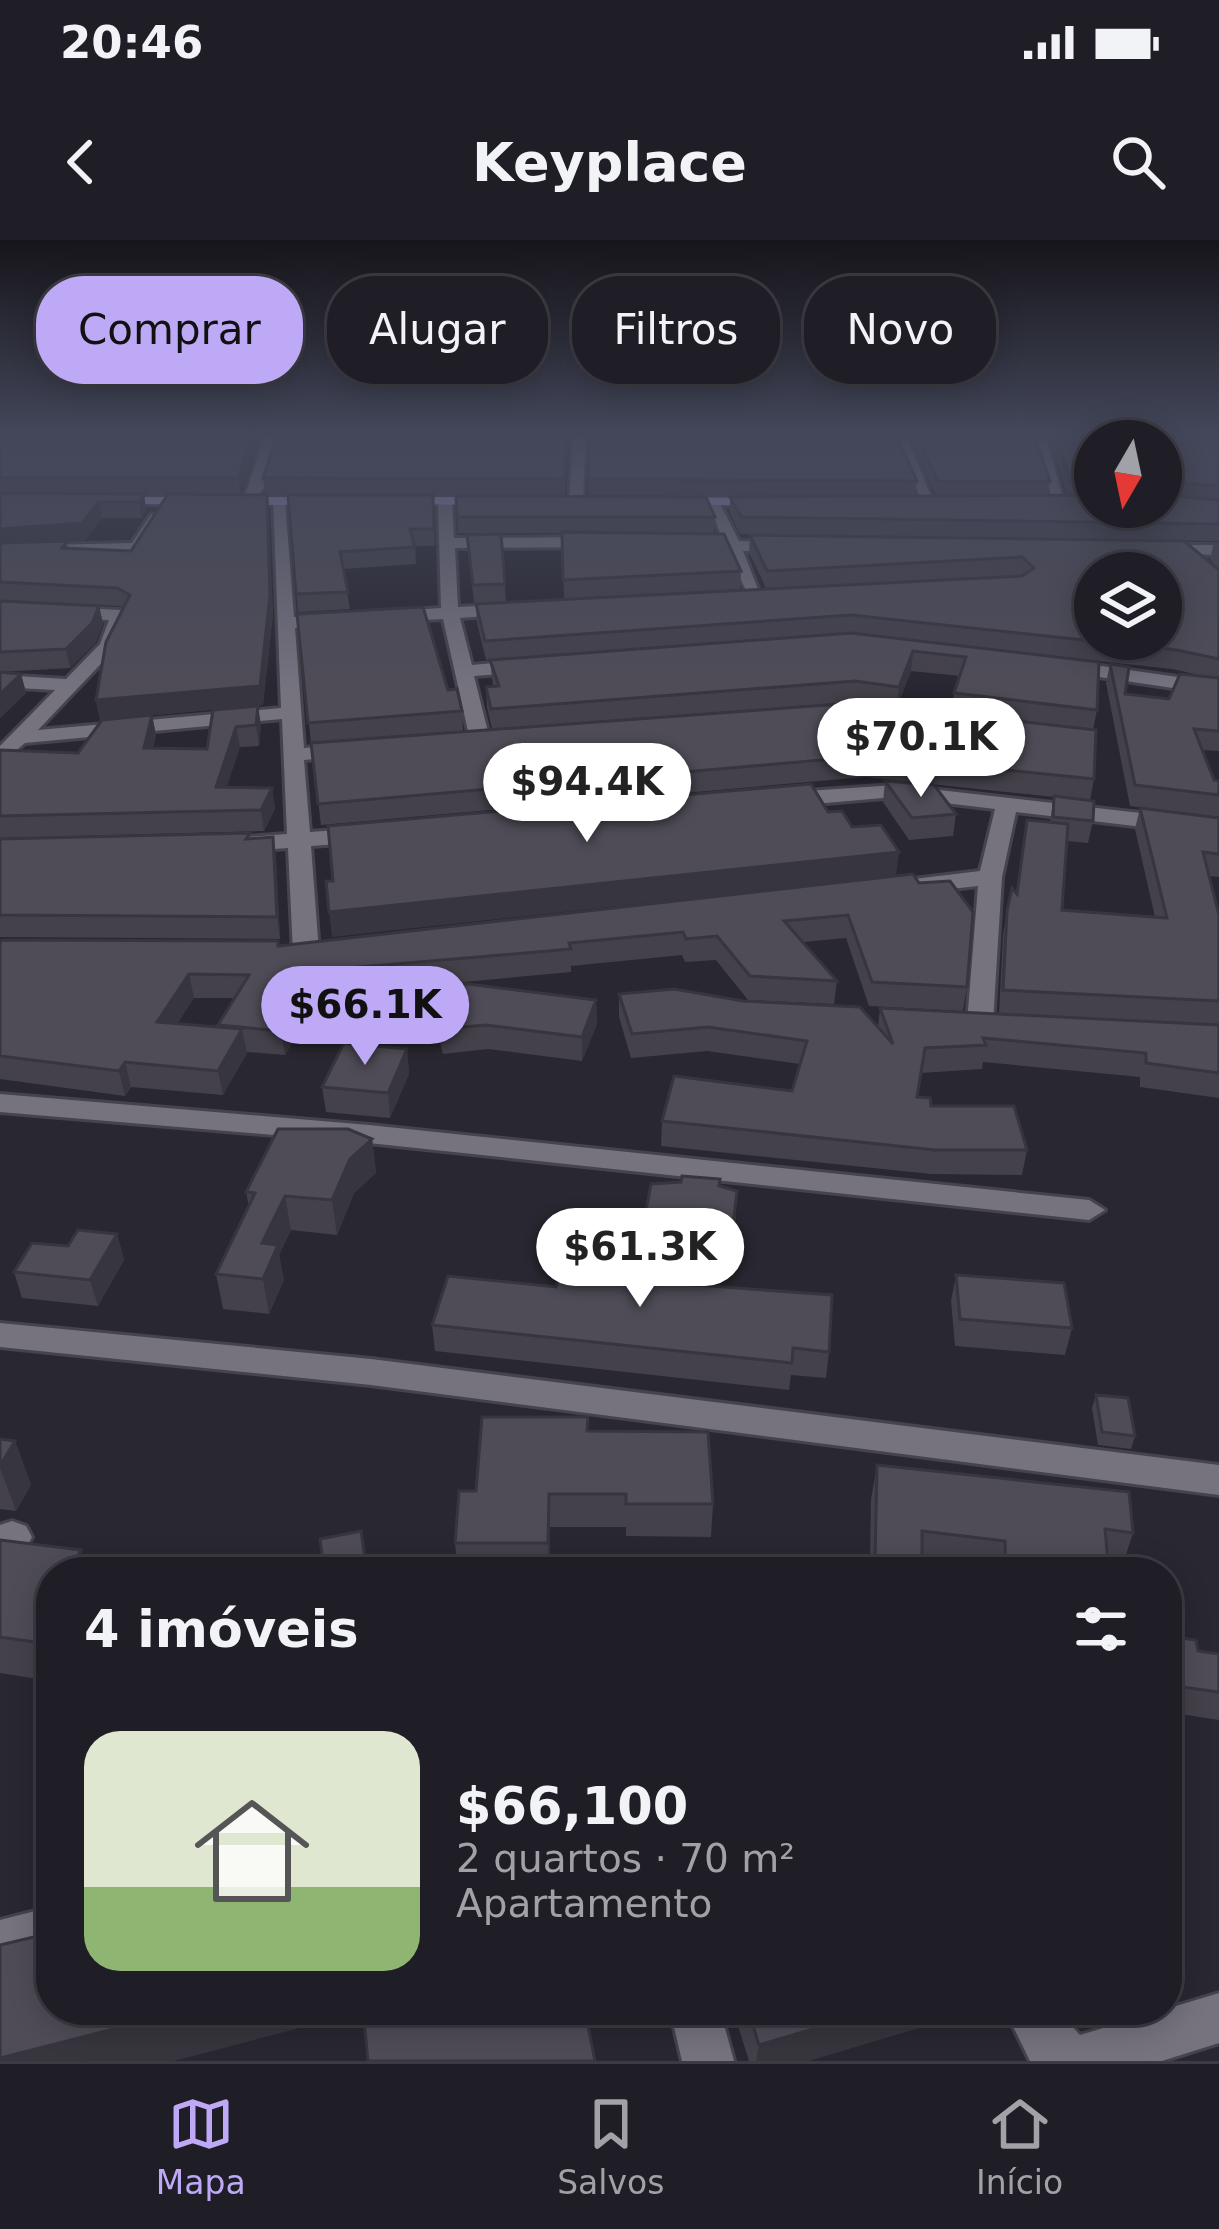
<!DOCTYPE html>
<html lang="pt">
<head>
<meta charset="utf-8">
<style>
	:root { --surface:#1f1d25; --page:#27262d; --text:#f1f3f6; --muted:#a1a2a7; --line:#3c3b42; --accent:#bda9f5 }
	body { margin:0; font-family:"DejaVu Sans",sans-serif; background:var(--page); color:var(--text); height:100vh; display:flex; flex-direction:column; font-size:45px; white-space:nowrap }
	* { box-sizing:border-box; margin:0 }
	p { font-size:39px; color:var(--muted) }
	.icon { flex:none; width:66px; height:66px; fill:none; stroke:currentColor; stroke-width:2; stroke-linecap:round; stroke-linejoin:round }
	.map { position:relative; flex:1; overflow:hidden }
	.side { position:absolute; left:36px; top:1317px; width:1146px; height:468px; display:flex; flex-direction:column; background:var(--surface); border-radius:48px; box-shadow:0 6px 30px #0003,0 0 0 3px var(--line) }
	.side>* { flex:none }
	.top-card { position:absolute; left:36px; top:36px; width:1149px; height:108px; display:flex; gap:24px }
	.needle { width:78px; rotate:189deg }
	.buttons { position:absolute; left:1074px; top:180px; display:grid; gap:24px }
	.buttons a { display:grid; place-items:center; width:108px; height:108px; border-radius:50%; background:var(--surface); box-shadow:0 6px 30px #0003,0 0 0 3px var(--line); font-size:60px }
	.price { position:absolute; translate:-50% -102px; padding:0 27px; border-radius:42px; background:#fff; color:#222; font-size:39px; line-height:78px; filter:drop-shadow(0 3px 6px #0008) }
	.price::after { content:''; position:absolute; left:50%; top:72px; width:36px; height:27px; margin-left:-18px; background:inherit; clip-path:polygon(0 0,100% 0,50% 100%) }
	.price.active { background:var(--accent); color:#111 }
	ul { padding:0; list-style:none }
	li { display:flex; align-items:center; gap:36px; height:300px; padding:0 48px }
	li span { display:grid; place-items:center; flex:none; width:336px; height:240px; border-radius:36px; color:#555 }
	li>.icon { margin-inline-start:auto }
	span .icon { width:144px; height:144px; fill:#fffc; stroke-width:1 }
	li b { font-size:51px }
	h2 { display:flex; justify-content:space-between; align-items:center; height:144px; padding:0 48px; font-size:51px }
	.chip { padding:0 42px; border-radius:48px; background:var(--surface); box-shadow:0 6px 30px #0003,0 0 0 3px var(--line); font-size:42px; line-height:108px }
	.chip.active { background:var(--accent); color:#111 }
	.status { display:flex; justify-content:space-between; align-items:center; height:84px; padding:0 60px; background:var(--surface); direction:ltr }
	.status svg { height:33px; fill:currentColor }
	header { display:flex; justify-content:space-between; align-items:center; height:156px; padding:0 48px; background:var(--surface); font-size:54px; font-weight:700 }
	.menu { display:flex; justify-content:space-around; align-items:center; height:168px; border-top:3px solid var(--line); background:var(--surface); font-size:33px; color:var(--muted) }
	.menu a { display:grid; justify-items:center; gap:6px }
	.menu .active { color:var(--accent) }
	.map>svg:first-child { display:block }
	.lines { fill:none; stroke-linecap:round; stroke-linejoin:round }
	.minor-casing { stroke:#45434b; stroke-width:6 }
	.major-casing { stroke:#45434b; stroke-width:6 }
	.minor { fill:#76737f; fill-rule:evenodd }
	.major { fill:#9e91c3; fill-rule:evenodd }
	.wall { fill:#44414b; fill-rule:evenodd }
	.shaded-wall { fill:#37353d }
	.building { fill:#4f4c57; stroke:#37353d; stroke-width:3; fill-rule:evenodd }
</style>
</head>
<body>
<div class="status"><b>20:46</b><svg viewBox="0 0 49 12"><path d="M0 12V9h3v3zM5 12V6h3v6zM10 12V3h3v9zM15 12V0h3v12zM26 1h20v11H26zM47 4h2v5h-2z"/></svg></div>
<header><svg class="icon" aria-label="back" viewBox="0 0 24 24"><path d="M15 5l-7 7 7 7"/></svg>Keyplace<svg class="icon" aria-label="search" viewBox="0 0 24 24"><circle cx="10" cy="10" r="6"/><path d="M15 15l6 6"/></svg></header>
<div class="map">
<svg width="1219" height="1821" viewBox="0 0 1219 1821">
	<rect width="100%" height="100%" fill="#292731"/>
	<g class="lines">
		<!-- minor casing -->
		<g class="minor-casing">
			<g id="minor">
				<polygon points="265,195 279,195 266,245 252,264 242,264"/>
				<polygon points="573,195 586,195 583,261 576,265 569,261"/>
				<polygon points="893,195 906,195 935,266 923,263"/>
				<polygon points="1032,195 1045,195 1066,268 1054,265"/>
				<polygon points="445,257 452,261 454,298 601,297 609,302 601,307 455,308 458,367 515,364 524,369 515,374 460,378 472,425 528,420 537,426 528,432 474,436 490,500 480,506 470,500 443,379 384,382 375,377 384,372 441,368 438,261"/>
				<polygon points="273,258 285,261 294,377 336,375 345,380 336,385 295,388 304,508 350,504 360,510 350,516 304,520 310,592 366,588 377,595 366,602 311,606 319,712 306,720 293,712 288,608 234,612 223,605 234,598 287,594 282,479 25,503 0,524 0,506 55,450 0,447 0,435 66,439 100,404 109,380 0,374 0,364 120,370 129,375 114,410 38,490 281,468"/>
				<polygon points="707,258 717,258 739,301 787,302 795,307 787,312 743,311 762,359 750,359 727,310 683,305 691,300 723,301"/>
				<polygon points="151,274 163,277 143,311 0,316 0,306 132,303"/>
				<polygon points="1153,305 1219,305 1219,315 1147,313 1145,310"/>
				<polygon points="1060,420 1219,443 1219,455 1053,430 1053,422"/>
				<polygon points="895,545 1219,582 1219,596 1016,572 1002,637 993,783 980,791 967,783 978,646 914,653 902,646 914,639 980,631 995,569 895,557 778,567 767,560 778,553"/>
				<polygon points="0,854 369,885 1089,960 1105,970 1089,980 369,903 0,872"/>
				<polygon points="0,1083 371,1119 1219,1225 1219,1255 371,1145 0,1107"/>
				<polygon points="12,1281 26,1286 32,1297 14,1329 0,1333 0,1285"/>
				<polygon points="51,1667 51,1715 0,1728 0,1680"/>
				<polygon points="1219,1753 1219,1803 1162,1821 1030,1821 1005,1770 1057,1770 1080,1795"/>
				<polygon points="670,1770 720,1770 734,1821 682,1821"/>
			</g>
		</g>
		<!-- major casing -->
		<g class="major-casing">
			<g id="major">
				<polygon points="108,257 330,257 337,261 330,265 103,264"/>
				<polygon points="396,257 498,257 505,261 498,265 391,264"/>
				<polygon points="666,257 768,258 775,262 768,266 661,264"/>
			</g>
		</g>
		<!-- minor -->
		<use href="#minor" class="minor"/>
		<!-- major -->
		<use href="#major" class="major"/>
	</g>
	<!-- wall -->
	<g class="wall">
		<polygon points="0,195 260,195 241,254 72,254 144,254 146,270 142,278 102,278 85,300 64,301 69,308 131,311 267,255 273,373 263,465 100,480 96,460 124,368 120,366 0,360"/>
		<polygon points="277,195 568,195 565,255 265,254 263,238"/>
		<path d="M908,195H1034L1050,241L1047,255H1067L1049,195H1219V301L740,294L730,273V257L822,256L588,255V239L917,241L915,256H936ZM1095,201L1161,267H1095Z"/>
		<polygon points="288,255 433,255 435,306 415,306 416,324 343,329 350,369 298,372"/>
		<polygon points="456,256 715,277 714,293 741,331 740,349 564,359 562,293 458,293"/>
		<polygon points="501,294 506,362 474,364 467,295"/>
		<polygon points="750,295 1219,330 1219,511 1202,510 1214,540 1219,541 1219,577 1130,566 1106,443 1110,424 1125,454 1169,459 1208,437 1172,429 925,402 1097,470 1093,490 1094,539 1090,560 1093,581 1088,603 1067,601 1062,670 1155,677 1135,589 1140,568 1219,578 1219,637 1209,636 1219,675 1219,858 1140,847 1140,837 983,822 982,829 921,833 917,857 931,866 1027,910 1022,935 931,934 661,906 662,881 792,851 800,824 707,811 631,818 619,777 619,754 878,787 880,768 999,774 1003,694 1012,648 1016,653 1027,580 1050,582 1054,557 865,537 321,585 311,503 951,473 954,453 960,436 911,431 897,467 853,462 492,489 487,467 486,447 493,446 490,420 770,399 486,420 477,383 476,364 1020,336 766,348 749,312"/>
		<polygon points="1214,302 1219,302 1219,330 1210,319"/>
		<polygon points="0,361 99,366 103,384 96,402 70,428 0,432 21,434 26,453 0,478"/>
		<polygon points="297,374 462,471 463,491 311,503"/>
		<polygon points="213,470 261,485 259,506 240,507 226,547 272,548 275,569 264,591 0,598 0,510 78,513 152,475 156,495 153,508 207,509"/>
		<polygon points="885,541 956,574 953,596 909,600 883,562"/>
		<polygon points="273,597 276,618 280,699 0,697 0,599 250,598"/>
		<path d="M913,634L967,747L963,771L869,766L846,698L803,702L837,741L834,764L748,760L716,720L685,722L682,715L571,726V732L453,743L596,760L597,784L582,821L488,809L443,814L429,763L427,745L318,754L285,815L246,812L223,855L131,847L125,856L0,839V703L279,706ZM194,758H235L219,787L177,783Z"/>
		<polygon points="407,809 409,834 390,878 326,872 322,847"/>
		<polygon points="372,899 376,933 354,953 337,995 291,990 279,1015 284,1040 269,1074 223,1069 216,1034 249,966 246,952"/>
		<polygon points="719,946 736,977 730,1020 643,1012 643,986"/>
		<polygon points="117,994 124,1020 98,1066 22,1058 14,1032 68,1006"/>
		<polygon points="633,1033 632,1040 829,1112 826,1138 791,1135 789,1150 435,1111 432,1085 556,1047"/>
		<polygon points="956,1035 1072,1088 1065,1115 955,1106 951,1061"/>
		<polygon points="1096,1155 1135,1196 1131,1209 1098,1205 1092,1168"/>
		<polygon points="588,1191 713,1264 711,1297 626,1296 626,1287 550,1287 549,1332 458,1332 455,1303 476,1251"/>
		<polygon points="0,1199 15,1201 31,1245 16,1271 0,1269"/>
		<polygon points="877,1225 1133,1293 1122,1327 1108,1325 1109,1332 980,1332 922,1325 922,1332 859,1332 861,1320 870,1322 871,1259"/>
		<polygon points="0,1300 50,1441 0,1433"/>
		<polygon points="1167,1396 1198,1411 1219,1414 1219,1480 1167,1472"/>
		<polygon points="733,1770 978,1770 808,1821 749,1821"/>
	</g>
	<!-- shaded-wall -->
	<g class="shaded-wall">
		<polygon points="253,195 260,195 241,254 238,238"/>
		<polygon points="144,254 146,270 142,278 139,262"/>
		<polygon points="267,255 273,373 263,465 100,480 96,460"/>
		<polygon points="99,262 102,278 85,300 0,306 0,289"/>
		<polygon points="99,366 103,384 96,402 70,428 66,409"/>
		<polygon points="913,411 911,431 897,467 899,447"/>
		<polygon points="21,434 26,453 0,478 0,454"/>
		<polygon points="258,466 261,485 259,506 256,485"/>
		<polygon points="152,475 156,495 149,528 144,508"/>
		<polygon points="236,487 240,507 220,568 216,547"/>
		<polygon points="272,548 275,569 264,591 261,570"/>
		<polygon points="273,597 276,618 280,699 277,677"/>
		<polygon points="899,612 896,636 332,697 329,672"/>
		<polygon points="314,731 318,754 285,815 281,791"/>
		<polygon points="189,734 194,758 163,806 157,782"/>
		<polygon points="596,760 597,784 582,821 582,797"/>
		<polygon points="242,789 247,814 223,855 218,831"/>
		<polygon points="407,809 409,834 390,878 388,853"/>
		<polygon points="125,822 131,847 125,856 119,831"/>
		<polygon points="372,899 376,933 354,953 337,995 332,960 350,919"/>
		<polygon points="285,956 291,990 279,1015 284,1040 269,1074 263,1039 262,1003"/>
		<polygon points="117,994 124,1020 98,1066 90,1040"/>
		<polygon points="634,1007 633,1033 627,1066 627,1040"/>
		<polygon points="15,1201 31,1245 16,1271 0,1228"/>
		<polygon points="549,1254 550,1287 549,1332 548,1303"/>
		<polygon points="81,1310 88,1332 70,1332"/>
		<polygon points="51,1370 51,1439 50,1441 35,1402"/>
		<polygon points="188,1770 368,1770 174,1821 0,1821 0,1818"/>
		<polygon points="877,1770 978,1770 808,1821 756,1821 759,1805"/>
	</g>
	<!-- building -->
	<g class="building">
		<polygon points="0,195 253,195 238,238 0,238"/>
		<polygon points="277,195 567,195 565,239 263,238"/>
		<polygon points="590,195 896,195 917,241 588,239"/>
		<polygon points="916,195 1034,195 1050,241 938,241"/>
		<polygon points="1056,195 1219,195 1219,245 1164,243 1161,247 1161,201 1095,201 1095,242 1070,242"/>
		<polygon points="0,253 144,254 139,262 99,262 82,283 0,289"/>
		<polygon points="168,254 267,255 270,355 260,446 96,460 106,402 130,355 117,348 0,342 0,303 67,301 62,308 131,311"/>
		<polygon points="288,255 433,255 434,289 410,289 415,307 340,312 348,352 296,354"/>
		<polygon points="1095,255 1095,267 1161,267 1161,255 1219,260 1219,284 741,277 730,257"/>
		<polygon points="456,256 706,257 715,277 457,277"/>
		<polygon points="562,292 724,294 741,331 563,340"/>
		<polygon points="501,294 505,344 473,345 467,295"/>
		<path d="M750,295L1184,301L1219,330V419L1177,410L851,375L485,401L476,364L1022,336L1034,328L1022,317L767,331ZM1095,333H1161V399H1095Z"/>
		<polygon points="0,361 99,366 92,383 66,409 0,412"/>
		<polygon points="423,367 448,450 457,449 462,471 308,483 297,374"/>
		<polygon points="851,393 1099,422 1097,470 954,453 966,417 913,411 899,447 855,441 491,469 486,447 499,446 490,420"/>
		<polygon points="1110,424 1129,427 1125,454 1169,459 1180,434 1219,438 1219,491 1194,489 1214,540 1219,541 1219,555 1135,545"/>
		<polygon points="0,432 21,434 0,454"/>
		<polygon points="855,463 1096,490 1094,539 867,516 318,564 311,503"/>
		<polygon points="258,466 256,485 236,487 216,547 272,548 261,570 0,576 0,510 78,513 102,480 152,475 144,508 207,509 213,470"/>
		<polygon points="885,541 934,545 956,574 912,578"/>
		<polygon points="811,544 828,572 842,571 852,587 881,585 899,612 329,672 326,641 333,641 328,586"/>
		<polygon points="1054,556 1094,561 1093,581 1053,577"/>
		<polygon points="1140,568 1219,578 1219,614 1203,612 1219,675 1219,761 1003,750 1007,671 1012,648 1017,654 1027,580 1068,584 1062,670 1167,678"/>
		<polygon points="250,593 246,599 273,597 277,677 0,675 0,599"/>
		<polygon points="913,634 919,643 950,641 973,672 967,747 872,742 848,675 784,681 837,741 750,736 717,696 686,699 683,692 569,703 571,709 314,731 281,791 218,785 249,735 189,734 157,782 242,789 218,831 125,822 119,831 0,816 0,703 2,700 278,701 278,706"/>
		<polygon points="427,739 596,760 582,797 486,785 441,789"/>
		<polygon points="674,749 743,761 860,767 893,804 880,768 1219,785 1219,833 1146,823 1146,813 983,798 986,805 925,808 917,857 930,858 931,866 1014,866 1027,910 935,910 662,881 674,836 792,851 807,801 708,787 632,794 619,754"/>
		<polygon points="344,803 407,809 388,853 322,847"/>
		<polygon points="278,889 348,889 372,899 350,919 332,960 285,956 262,1003 278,1005 263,1039 216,1034 255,953 246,952"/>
		<polygon points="682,936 720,939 719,946 737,951 732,994 643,986 651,944 681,942"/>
		<polygon points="78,990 117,994 90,1040 14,1032 32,1003 68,1006"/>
		<polygon points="568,1000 634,1007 627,1040 832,1055 829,1112 793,1108 792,1123 432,1085 448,1036 556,1047"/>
		<polygon points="956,1035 1064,1043 1072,1088 960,1079"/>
		<polygon points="1096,1155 1128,1158 1135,1196 1102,1192"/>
		<polygon points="482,1177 588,1177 587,1191 708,1192 713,1264 626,1264 626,1254 549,1254 548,1303 455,1303 459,1251 476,1251"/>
		<polygon points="0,1199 15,1201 0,1226"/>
		<polygon points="877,1225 1129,1252 1133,1293 1105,1289 1109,1332 1006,1332 1005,1301 922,1291 922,1332 860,1332 861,1320 875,1322"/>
		<polygon points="361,1291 367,1332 324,1332 320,1299"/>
		<polygon points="0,1300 81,1310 70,1332 51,1332 51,1370 35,1402 0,1397"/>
		<polygon points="390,1328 391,1332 369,1332"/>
		<polygon points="1167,1396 1196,1400 1198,1411 1219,1414 1219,1452 1167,1445"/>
		<polygon points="51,1693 51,1770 188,1770 0,1818 0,1705"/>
		<polygon points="363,1770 585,1770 595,1821 368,1821"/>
		<polygon points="748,1770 877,1770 759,1805"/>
	</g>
	<!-- sky -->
	<linearGradient id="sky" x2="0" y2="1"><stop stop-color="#17151b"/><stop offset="0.43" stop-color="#43475a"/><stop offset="1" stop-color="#43475a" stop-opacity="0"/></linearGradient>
	<rect width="1219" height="450" fill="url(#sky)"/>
</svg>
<div class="buttons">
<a><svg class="needle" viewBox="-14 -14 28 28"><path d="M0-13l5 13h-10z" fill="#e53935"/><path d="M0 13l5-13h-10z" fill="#a1a2a7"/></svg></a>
<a><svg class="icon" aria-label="layers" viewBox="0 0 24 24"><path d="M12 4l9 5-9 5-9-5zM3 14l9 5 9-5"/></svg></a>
</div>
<b class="price" style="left:921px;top:560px">$70.1K</b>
<b class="price" style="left:587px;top:605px">$94.4K</b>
<b class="price active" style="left:365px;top:828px">$66.1K</b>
<b class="price" style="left:640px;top:1070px">$61.3K</b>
<div class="top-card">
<a class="chip active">Comprar</a>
<a class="chip">Alugar</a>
<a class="chip">Filtros</a>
<a class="chip">Novo</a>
</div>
<section class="side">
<h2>4 imóveis<svg class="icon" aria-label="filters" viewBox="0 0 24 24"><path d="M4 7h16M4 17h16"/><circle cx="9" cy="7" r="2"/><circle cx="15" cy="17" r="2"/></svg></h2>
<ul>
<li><span style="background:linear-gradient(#dfe7d0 65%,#8fb573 0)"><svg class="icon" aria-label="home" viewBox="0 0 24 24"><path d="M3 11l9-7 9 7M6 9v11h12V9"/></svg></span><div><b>$66,100</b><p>2 quartos · 70 m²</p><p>Apartamento</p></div></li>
</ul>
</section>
</div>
<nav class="menu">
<a class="active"><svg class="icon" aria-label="map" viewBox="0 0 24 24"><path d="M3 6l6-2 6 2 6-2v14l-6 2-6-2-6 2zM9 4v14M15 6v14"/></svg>Mapa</a>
<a><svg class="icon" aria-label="saved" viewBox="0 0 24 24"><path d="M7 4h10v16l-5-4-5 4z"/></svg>Salvos</a>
<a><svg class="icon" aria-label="home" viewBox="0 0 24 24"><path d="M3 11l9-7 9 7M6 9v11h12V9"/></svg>Início</a>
</nav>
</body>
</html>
